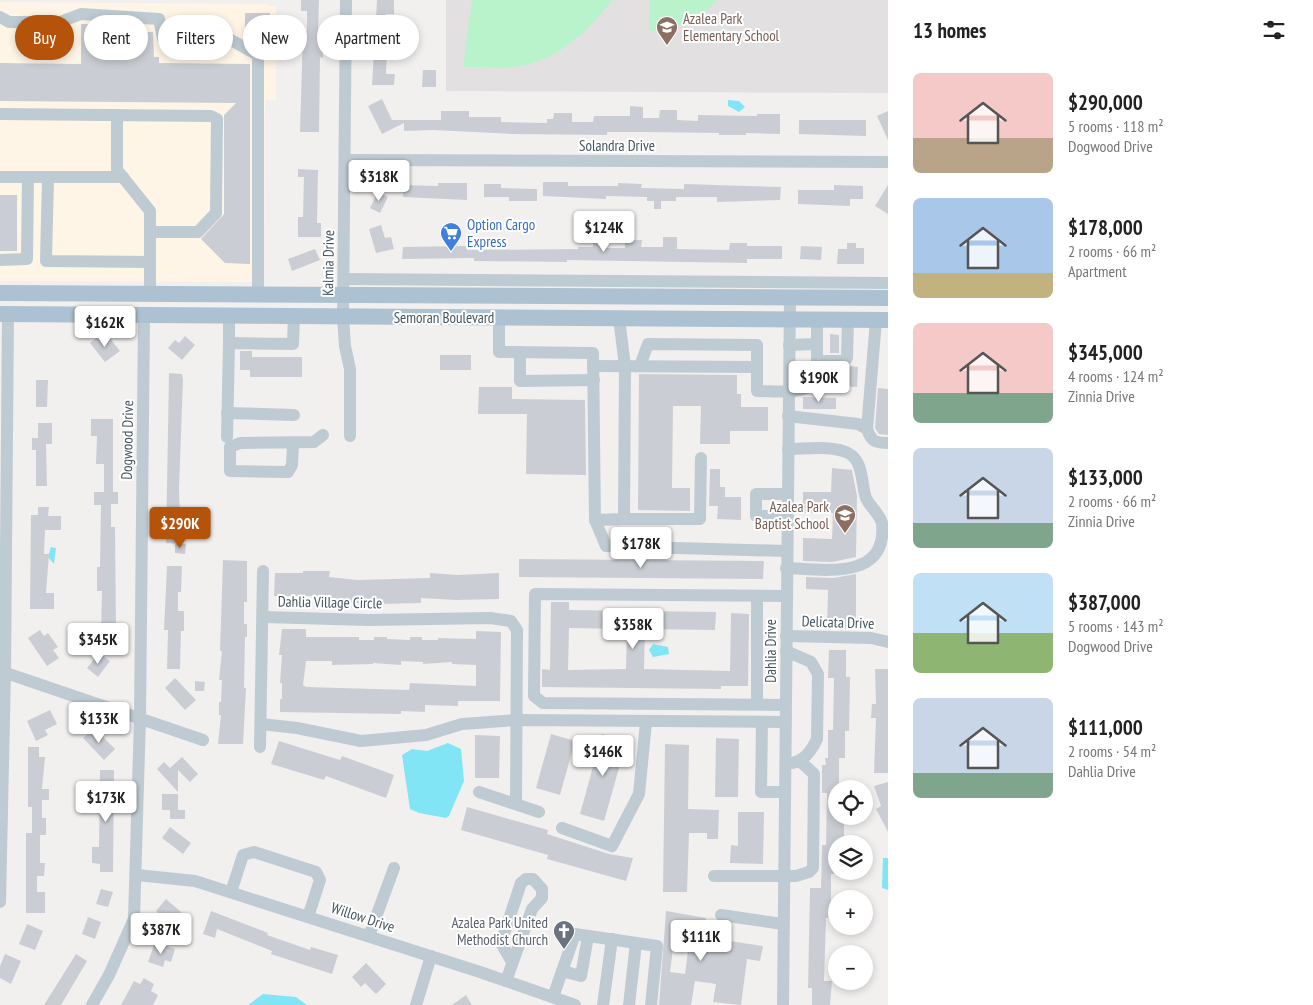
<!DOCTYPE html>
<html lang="en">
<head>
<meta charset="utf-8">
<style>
	:root { --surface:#fff; --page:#f6f6f6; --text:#222; --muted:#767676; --accent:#b45309 }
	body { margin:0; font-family:"PT Sans Narrow",sans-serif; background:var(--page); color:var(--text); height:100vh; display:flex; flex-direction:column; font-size:19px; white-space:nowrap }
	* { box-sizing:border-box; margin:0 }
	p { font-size:16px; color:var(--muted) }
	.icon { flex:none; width:28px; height:28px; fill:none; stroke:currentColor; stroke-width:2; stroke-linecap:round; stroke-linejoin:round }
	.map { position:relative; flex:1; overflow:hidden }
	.panel { display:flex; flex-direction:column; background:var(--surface); width:425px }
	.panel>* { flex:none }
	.guide { position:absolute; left:15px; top:15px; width:475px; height:45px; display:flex; gap:10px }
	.tools { position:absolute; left:828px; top:780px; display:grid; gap:10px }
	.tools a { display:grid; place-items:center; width:45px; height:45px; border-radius:50%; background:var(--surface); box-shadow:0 2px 8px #0003; font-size:25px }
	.price { position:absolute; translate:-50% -42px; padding:0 11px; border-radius:5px; background:#fff; color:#222; font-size:16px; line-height:32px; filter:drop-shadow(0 1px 2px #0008) }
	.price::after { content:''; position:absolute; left:50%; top:30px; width:15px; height:11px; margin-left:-8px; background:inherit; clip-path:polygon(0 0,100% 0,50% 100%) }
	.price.current { background:var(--accent); color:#fff }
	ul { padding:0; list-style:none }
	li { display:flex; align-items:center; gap:15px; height:125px; padding:0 25px }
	li span { display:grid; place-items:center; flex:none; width:140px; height:100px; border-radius:8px; color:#555 }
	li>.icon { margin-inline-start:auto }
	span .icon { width:60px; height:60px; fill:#fffc; stroke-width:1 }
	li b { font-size:21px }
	h2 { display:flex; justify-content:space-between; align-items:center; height:60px; padding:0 25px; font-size:21px }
	.tag { padding:0 18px; border-radius:22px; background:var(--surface); box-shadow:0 2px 8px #0003; font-size:18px; line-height:45px }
	.tag.current { background:var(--accent); color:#fff }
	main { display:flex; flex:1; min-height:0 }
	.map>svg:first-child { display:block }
	.commercial { fill:#fef5e7 }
	.education { fill:#e3e0e1 }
	.green { fill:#b9f3cc }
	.water { fill:#82e5f5 }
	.building { fill:#caced4; fill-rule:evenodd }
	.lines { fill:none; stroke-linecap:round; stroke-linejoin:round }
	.minor { stroke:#becbd2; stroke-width:12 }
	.major { stroke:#acc1d1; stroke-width:16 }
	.labels { text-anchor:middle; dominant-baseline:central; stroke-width:4; stroke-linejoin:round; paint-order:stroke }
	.education-label { font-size:15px; fill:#785e54; stroke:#fff; text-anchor:start }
	.street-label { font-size:15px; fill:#45545e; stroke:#fff }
	.shop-label { font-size:15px; fill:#366cbe; stroke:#fff; text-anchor:start }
	.worship-label { font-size:15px; fill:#5b616d; stroke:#fff; text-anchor:end }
</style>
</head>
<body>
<main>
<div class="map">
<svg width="888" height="1005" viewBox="0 0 888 1005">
	<rect width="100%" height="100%" fill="#f2efef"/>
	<!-- commercial -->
	<polygon class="commercial" points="0,2 267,4 267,6 276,6 276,100 265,100 264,282 0,281"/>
	<!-- education -->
	<polygon class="education" points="446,0 888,0 888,93 446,91"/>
	<!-- green -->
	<g class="green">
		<path d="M472,0H612C588,32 555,63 513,67C496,68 479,67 463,67Z"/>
		<path d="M650,0H717C697,23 679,28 649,31Z"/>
	</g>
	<!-- water -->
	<g class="water">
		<polygon points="728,100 739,101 745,107 739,112 728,106"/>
		<polygon points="51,547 56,548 54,564 48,557"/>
		<polygon points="653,644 668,647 669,654 653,657 649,650"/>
		<polygon points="448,743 461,749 464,781 449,816 446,818 419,813 410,809 402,755 412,749 427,751"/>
		<polygon points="883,858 888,858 888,890 882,888"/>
		<polygon points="263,994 296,997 307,1005 248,1005"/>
	</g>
	<!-- building -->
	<g class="building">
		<polygon points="301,0 319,0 318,32 323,32 323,58 320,57 319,132 300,132 303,31 307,31 307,11 301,11"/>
		<polygon points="377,0 394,0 394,14 386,14 386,36 393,36 392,50 387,50 386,74 395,74 394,85 372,85"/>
		<polygon points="245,13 270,13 269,29 245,28"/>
		<polygon points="81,24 101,24 101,39 146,40 146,32 153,32 154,57 159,57 159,63 250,64 250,264 225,263 201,239 224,214 224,115 236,103 0,101 0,63 81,64"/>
		<polygon points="423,70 436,70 436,87 422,87"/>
		<polygon points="382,99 392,120 441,120 441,111 469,111 469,117 501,117 501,122 547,123 547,119 553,119 554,113 572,113 572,122 593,122 594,116 630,116 630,106 643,107 643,118 659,118 660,110 677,110 677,120 698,121 698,115 757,116 757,114 780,114 780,134 746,133 746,135 719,135 719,133 643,132 607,132 607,135 513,134 433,130 404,131 404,123 382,134 368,106"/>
		<polygon points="888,111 888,140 877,116"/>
		<polygon points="799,120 866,120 866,136 799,134"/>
		<polygon points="298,169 318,170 317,223 321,223 321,237 298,237 298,217 303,217 304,177 298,177"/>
		<polygon points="543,182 568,182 568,186 618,186 618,183 642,184 641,188 684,189 684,184 781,187 780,200 717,202 717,197 676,197 676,201 661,201 661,209 654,209 654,201 647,201 647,197 606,196 606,199 543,196"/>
		<polygon points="438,183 467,183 467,200 403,197 404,185 438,186"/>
		<polygon points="484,184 501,184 501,188 537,189 537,201 509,201 509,197 484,197"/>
		<polygon points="834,185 863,186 863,199 850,199 850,206 798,204 798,190 834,190"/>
		<polygon points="888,185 888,214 875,206"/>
		<polygon points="378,192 388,197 380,213 370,208"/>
		<rect x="0" y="195" width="17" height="56"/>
		<polygon points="381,225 385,238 391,237 394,249 376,253 369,229"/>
		<polygon points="663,237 677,237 677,249 729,250 730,243 747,243 747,246 782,246 782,259 747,259 747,263 567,260 567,262 474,261 474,258 402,259 403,247 468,246 467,250 578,249 578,247 593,247 593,240 606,240 606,248 625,248 625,240 642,240 641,247 663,247"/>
		<polygon points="847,243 856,243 856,248 864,248 864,264 837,264 838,249 847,249"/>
		<polygon points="801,246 822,247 821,260 800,259"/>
		<polygon points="315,249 320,260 292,271 288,259"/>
		<polygon points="830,334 839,335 839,353 830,353"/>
		<polygon points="99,336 103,341 109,337 120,351 105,362 90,343"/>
		<polygon points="185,336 195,345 182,360 168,348 175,340 179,343"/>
		<polygon points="240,351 252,351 252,357 302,357 302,377 250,377 250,370 240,370"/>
		<rect x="440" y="355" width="31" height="15"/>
		<polygon points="850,366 858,367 857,387 829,386 829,369 844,369"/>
		<polygon points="169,373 182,374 183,380 179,489 181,544 166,543"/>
		<polygon points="639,374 737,375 737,394 741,394 741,407 768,407 768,431 730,431 730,444 700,444 701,406 673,406 672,488 690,488 690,511 638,510"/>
		<polygon points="36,380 48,380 47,407 36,407"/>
		<polygon points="479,387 512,387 512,399 585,400 586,475 526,474 527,414 478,414"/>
		<polygon points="878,388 888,389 888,435 879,434 875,428"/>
		<polygon points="803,397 836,398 836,409 803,409"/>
		<polygon points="91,419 113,419 113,492 118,492 118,504 111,504 111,527 115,527 116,633 101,633 102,591 97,591 97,567 100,567 101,505 94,505 94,492 104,492 104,464 96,464 97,436 91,436"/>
		<polygon points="38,423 52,423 52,444 46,444 47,486 36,486 36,450 32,450 32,438 38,438"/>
		<polygon points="832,468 852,470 857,496 856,557 832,562 803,561 803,538 832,539 833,513 803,513 803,492 831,492"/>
		<polygon points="710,469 720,469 720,487 725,487 725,497 741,497 741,520 717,519 718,506 709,506"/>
		<polygon points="38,507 49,507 48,516 61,516 61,530 45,530 44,554 49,554 46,593 54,593 54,609 30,609 31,515 38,515"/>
		<polygon points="175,544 186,544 185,554 175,553"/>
		<polygon points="519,559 764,561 763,579 519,577"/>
		<polygon points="223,560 247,561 247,602 244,602 244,624 247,624 247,637 245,637 244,688 246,688 243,744 218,744 221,715 219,715 219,702 221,702 222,680 219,680 222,651 220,651"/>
		<polygon points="167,566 182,566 181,592 178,592 178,611 184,611 184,631 181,631 180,669 167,669 168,630 164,630"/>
		<polygon points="303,571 330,571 329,577 357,580 430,578 430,573 458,575 499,573 499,599 456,600 421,598 421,603 378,604 344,603 344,600 330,600 330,596 274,596 275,573 303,573"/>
		<polygon points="856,574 856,629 827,628 828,590 806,589 806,577 834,578"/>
		<path d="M551,602H569V610L716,612L715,630L645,629L644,669L730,671L731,613L749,614L748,686H721V689L542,687V669L550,670ZM569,628L627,629L626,669L568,670Z"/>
		<path d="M282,629H306V637H359V640H374V637H387V639L410,640V637H422V640H438V638L476,639V631L501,632L500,701H458V706L425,705V712L401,711V714L280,712V699H282V683H280L282,655H279ZM306,661H332V665L373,664V663L401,665V661L423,662V664L452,662V664L476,665V686L410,683L409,690L306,687L303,685Z"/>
		<polygon points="40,630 44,636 48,633 58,647 53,650 59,658 47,666 28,638"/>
		<polygon points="829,650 846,650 846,677 850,677 849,731 845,731 845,758 839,758 839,789 836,789 836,816 844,816 844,844 836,844 836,874 831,874 831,918 826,918 824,981 832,981 830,1005 812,1005 812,988 808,988 810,888 821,888 822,845 826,845 827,793 822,793 822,765 826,765 825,758 828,758 828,730 833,730 834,678 828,678"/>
		<polygon points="99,653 110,661 98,677 87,668"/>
		<polygon points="875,669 888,669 888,773 874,773 876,718 871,718 872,704 876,704"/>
		<polygon points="175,678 196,700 185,710 165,688"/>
		<polygon points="195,681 205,682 204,691 195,691"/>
		<polygon points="50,710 57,724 45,730 48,735 36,741 27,721"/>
		<polygon points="94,728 115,749 104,760 83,738"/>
		<polygon points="551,734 575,741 560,795 536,788"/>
		<polygon points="602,734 627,740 604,821 580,814"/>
		<polygon points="475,735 500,736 499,778 475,778"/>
		<polygon points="716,738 739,739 738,797 715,797"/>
		<polygon points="279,741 340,760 342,756 394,775 386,798 326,776 324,780 271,764"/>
		<polygon points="665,744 689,745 688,809 719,810 718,839 707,839 707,833 689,833 687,892 663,892"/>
		<polygon points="28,747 39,747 39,757 45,757 42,789 49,789 49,800 42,800 42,818 46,818 46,835 40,835 40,863 45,863 44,876 37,876 37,892 45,892 45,913 26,913 26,833 32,833 32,807 28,807"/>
		<polygon points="182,757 198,774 190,782 178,770 178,792 157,769 164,762 170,768"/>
		<polygon points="100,770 114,770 113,872 100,872 100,864 92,863 92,847 99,847"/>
		<polygon points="888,782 888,832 876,809 881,806 874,786"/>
		<polygon points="162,794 178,794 178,810 185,810 185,819 170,819 170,810 162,810"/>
		<polygon points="467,807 548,830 547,834 609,854 633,858 626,881 547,859 548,855 461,830"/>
		<polygon points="738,812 764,812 763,864 730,863 731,845 738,846"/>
		<polygon points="170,827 191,843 183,854 162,838"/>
		<polygon points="101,889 113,892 108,907 96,904"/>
		<polygon points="166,899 181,912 171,924 156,911"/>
		<polygon points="211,911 268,933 267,935 310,950 311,947 338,955 332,974 271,954 272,951 217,929 215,938 203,934"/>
		<path d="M666,911L706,918L703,937L763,946L760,961L747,959L741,1005L713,1002L716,984L695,981L691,1005H659ZM676,926L691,928L685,974L670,972Z"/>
		<polygon points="88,917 101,922 95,939 82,934"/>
		<polygon points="27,924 43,931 35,950 19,944"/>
		<polygon points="155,942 175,949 171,962 165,960 163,967 148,962"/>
		<polygon points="5,954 21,961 11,984 0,978 0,966"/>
		<polygon points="76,954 87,961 61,1005 44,1005"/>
		<polygon points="366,963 386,984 376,994 365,983 361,987 352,977"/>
		<polygon points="144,978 154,984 151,991 158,995 153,1005 121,1005 134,981 140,984"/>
		<polygon points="466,995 472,1005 452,1005"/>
	</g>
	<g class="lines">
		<!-- minor -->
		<g class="minor">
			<polyline points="346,0 343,316 345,346 350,369 350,436"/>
			<polyline points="0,17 9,22 60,22 81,14 159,19 163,38 229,39 258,55 258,294"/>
			<polyline points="0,114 211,116 217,119 216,213 198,232 150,232"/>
			<polyline points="117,115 117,170 150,211 150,294"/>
			<polyline points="345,160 888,162"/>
			<polyline points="0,177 123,177"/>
			<polyline points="48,177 46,261 150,262"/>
			<polyline points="0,260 27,259 28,177"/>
			<polyline points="344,279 888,283"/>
			<polyline points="499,317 499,352 593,353 595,520 606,546 786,551"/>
			<polyline points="817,319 817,344"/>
			<path d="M876,320L867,429C871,441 875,443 888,443"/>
			<polyline points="229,343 229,316"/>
			<polyline points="789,345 817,344 817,361"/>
			<polyline points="520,352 520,381 594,380"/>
			<polyline points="593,366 757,367"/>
			<path d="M640,366L648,344L757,345V391C774,391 801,395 815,383L817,361H844L847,358L848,319"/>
			<polyline points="227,413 294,415"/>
			<polyline points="788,416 858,424 867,429"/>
			<polyline points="227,437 229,343 293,344 294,316"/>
			<polyline points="293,444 292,465 288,472 230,471 230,447 240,443 314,442 323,435"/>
			<polyline points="787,516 756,516 756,494 787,494"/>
			<polyline points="624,519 700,519 701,458"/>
			<polyline points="595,520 624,519 625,366 619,318"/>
			<path d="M786,568C820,569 888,582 882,523C879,513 870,507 866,498C861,484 864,461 848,453C832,445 806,449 788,449"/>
			<polyline points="264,617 368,620 490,618 511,621 517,630 516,804"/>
			<polyline points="786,636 871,638 888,642"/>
			<path d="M786,651L811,662L818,674L817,739C812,750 804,761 792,763"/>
			<polyline points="0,671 203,740"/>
			<polyline points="757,704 757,596"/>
			<polyline points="785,705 543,703 534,696 535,594 786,596"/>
			<polyline points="762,722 761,792 785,792"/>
			<polyline points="261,724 297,728 361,741 426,735 462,724 517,720 785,722"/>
			<polyline points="260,747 263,571"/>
			<polyline points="479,792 539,812"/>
			<polyline points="562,828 612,846 639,794 646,722"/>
			<polyline points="137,875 195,881 480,972 575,1005"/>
			<polyline points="714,876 796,876 809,872 813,868 814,774 800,761"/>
			<polyline points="231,892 243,855 254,852 316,872 320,880 308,917"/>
			<polyline points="0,902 5,672 8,314"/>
			<polyline points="721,915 783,924"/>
			<polyline points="369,936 394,868"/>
			<polyline points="562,971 581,976 588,936"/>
			<polyline points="506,981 532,909 542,898 542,889 533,879 526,879 521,883 501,943 512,962"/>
			<polyline points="553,997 575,934 657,946 651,1005"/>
			<polyline points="92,1005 109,975 134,919 140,718 144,316"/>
			<polyline points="416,1005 431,956"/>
			<polyline points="603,1005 612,939"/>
			<polyline points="629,1005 636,943"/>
			<polyline points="783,1005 790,297"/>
		</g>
		<!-- major -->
		<g class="major">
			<polyline points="0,293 888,298"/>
			<polyline points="0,314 888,320"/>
		</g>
	</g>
	<!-- icons -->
	<defs>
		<g id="school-pin" transform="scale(1.125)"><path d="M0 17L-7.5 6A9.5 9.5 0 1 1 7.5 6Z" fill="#8d6e63" stroke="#fff"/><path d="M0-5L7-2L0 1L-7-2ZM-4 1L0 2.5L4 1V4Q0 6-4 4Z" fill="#fff"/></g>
		<g id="supermarket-pin" transform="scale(1.125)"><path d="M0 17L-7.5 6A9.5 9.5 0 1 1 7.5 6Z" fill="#3f7fe0" stroke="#fff"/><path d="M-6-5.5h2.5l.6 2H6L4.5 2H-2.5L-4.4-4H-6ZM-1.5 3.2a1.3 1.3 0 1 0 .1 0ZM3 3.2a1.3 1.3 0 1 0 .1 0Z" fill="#fff"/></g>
		<g id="church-pin" transform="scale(1.125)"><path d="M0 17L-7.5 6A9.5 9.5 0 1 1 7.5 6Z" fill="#6b7280" stroke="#fff"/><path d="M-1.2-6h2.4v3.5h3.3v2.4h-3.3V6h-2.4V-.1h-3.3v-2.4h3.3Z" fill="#fff"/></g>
	</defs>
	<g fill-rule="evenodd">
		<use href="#school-pin" x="667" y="27"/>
		<use href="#supermarket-pin" x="451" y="233"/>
		<use href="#school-pin" x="845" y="515"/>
		<use href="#church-pin" x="564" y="931"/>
	</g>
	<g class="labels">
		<!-- education labels -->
		<g class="education-label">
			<text x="683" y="18">Azalea Park<tspan x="683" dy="17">Elementary School</tspan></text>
			<text x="829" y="506" text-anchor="end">Azalea Park<tspan x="829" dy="17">Baptist School</tspan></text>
		</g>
		<!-- street labels -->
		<g class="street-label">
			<text x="617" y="145">Solandra Drive</text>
			<text transform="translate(328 263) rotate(-89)">Kalmia Drive</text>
			<text x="444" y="317">Semoran Boulevard</text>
			<text transform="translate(127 440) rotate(-89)">Dogwood Drive</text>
			<text transform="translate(330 602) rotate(1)">Dahlia Village Circle</text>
			<text transform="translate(838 622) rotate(2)">Delicata Drive</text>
			<text transform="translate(770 651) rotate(-90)">Dahlia Drive</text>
			<text transform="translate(363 917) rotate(18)">Willow Drive</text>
		</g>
		<!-- shop labels -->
		<g class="shop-label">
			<text x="467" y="224">Option Cargo<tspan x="467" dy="17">Express</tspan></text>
		</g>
		<!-- worship labels -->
		<g class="worship-label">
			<text x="548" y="922">Azalea Park United<tspan x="548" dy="17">Methodist Church</tspan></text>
		</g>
	</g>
</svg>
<div class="tools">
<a><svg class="icon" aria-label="locate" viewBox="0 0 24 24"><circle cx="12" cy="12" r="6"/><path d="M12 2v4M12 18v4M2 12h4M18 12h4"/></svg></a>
<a><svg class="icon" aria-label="layers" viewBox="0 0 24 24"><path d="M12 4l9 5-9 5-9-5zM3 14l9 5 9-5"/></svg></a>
<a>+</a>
<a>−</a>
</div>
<b class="price" style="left:379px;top:202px">$318K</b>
<b class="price" style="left:604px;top:253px">$124K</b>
<b class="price" style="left:105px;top:348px">$162K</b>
<b class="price" style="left:819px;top:403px">$190K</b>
<b class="price current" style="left:180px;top:549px">$290K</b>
<b class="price" style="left:641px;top:569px">$178K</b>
<b class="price" style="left:633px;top:650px">$358K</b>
<b class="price" style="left:98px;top:665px">$345K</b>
<b class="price" style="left:99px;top:744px">$133K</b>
<b class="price" style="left:603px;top:777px">$146K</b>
<b class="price" style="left:106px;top:823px">$173K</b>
<b class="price" style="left:161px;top:955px">$387K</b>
<b class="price" style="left:701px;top:962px">$111K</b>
<div class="guide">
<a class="tag current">Buy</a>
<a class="tag">Rent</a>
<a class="tag">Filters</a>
<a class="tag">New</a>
<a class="tag">Apartment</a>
</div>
</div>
<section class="panel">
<h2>13 homes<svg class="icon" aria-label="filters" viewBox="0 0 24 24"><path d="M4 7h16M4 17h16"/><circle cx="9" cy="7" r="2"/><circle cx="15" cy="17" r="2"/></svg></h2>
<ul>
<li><span style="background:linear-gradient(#f6c9c9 65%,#b9a48a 0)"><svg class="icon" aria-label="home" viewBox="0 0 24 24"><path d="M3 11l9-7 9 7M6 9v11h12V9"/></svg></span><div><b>$290,000</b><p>5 rooms · 118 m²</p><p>Dogwood Drive</p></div></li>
<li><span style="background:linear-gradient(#a9c7e8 75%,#c2b280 0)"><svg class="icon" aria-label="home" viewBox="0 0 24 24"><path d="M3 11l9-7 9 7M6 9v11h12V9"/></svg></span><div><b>$178,000</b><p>2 rooms · 66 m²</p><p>Apartment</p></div></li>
<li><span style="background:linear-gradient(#f6c9c9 70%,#7fa58c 0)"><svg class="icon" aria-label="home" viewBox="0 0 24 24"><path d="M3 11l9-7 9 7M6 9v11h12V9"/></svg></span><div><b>$345,000</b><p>4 rooms · 124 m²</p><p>Zinnia Drive</p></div></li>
<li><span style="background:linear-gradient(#c9d6e8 75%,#7fa58c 0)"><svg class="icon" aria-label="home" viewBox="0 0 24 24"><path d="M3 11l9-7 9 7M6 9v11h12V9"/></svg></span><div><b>$133,000</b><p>2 rooms · 66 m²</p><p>Zinnia Drive</p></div></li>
<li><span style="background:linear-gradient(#bfe0f5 60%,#8fb573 0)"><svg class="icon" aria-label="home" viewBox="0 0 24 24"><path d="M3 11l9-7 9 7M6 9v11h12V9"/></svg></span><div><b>$387,000</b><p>5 rooms · 143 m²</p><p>Dogwood Drive</p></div></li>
<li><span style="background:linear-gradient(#c9d6e8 75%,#7fa58c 0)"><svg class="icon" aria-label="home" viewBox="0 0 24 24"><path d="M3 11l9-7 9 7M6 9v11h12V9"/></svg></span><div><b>$111,000</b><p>2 rooms · 54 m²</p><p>Dahlia Drive</p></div></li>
</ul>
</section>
</main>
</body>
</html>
